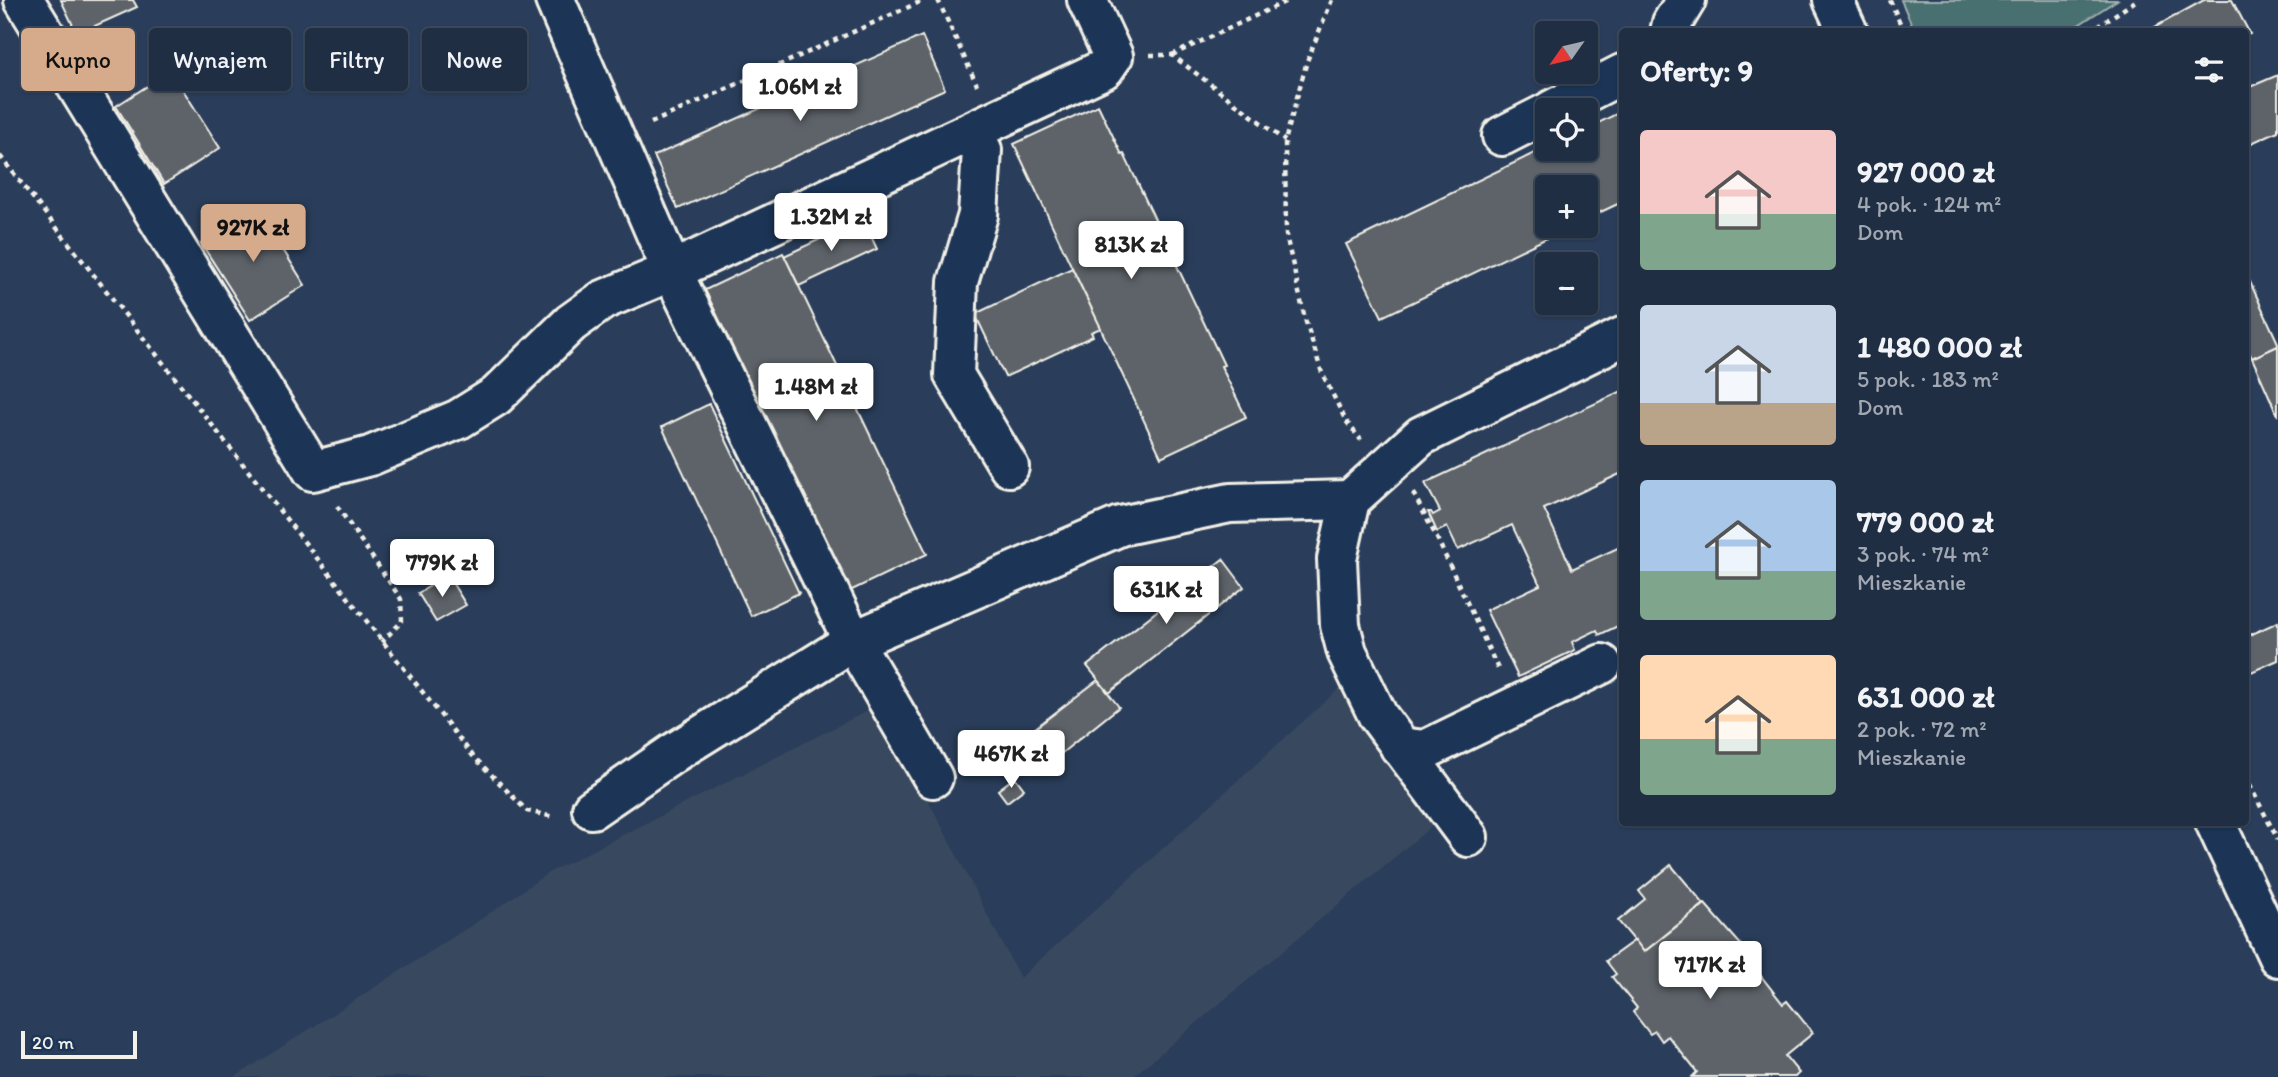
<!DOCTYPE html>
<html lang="pl">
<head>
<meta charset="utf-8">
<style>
	:root { --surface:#202e44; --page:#2d3a4f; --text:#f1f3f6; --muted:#a2a8b2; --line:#3d4a5d; --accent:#d6ab8b }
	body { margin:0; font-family:Itim,sans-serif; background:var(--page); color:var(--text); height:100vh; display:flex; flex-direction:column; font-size:26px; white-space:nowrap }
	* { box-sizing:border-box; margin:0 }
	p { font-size:23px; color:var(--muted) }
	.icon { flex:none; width:38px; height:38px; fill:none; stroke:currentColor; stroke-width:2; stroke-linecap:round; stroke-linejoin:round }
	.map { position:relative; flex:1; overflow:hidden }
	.details { position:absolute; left:1619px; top:28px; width:630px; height:798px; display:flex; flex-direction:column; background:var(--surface); border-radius:7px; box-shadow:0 2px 5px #0004,0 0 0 2px var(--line) }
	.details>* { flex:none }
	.guide { position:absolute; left:21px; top:28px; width:665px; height:63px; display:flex; gap:14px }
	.needle { width:46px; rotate:236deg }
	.tools { position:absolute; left:1535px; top:21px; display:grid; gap:14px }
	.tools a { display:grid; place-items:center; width:63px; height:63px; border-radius:7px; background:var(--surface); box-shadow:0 2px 5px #0004,0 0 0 2px var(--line); font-size:35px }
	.scale { position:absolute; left:21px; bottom:18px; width:116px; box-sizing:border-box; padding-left:7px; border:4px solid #f4f1e8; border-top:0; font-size:19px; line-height:24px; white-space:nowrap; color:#f4f1e8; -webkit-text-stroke:5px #1d3557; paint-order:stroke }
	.price { position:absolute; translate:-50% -60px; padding:0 16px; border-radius:7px; background:#fff; color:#222; font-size:23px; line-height:46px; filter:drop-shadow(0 2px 4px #0008) }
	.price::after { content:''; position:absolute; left:50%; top:42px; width:21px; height:16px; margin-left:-10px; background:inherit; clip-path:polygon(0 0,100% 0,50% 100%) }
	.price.active { background:var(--accent); color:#111 }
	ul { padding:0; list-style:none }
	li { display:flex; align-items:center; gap:21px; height:175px; padding:0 21px }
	li span { display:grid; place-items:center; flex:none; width:196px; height:140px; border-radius:7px; color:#555 }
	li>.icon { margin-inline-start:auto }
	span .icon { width:84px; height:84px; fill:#fffc; stroke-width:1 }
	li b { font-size:30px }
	h2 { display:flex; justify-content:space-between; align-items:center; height:84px; padding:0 21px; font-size:30px }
	.pill { padding:0 24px; border-radius:7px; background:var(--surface); box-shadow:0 2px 5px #0004,0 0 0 2px var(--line); font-size:24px; line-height:63px }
	.pill.active { background:var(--accent); color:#111 }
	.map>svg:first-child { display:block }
	.built { fill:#39495f }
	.green { fill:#4a6f71; stroke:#9fb0ac; stroke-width:2 }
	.building { fill:#5d6469; stroke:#f4f1e8; stroke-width:2 }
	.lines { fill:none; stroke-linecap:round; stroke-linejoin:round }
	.minor-casing { stroke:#f4f1e8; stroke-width:44 }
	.path { stroke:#f4f1e8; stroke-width:4.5; stroke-dasharray:5 5; stroke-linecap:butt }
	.minor { stroke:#1d3557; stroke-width:38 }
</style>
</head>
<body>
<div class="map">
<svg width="2278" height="1077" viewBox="0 0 2278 1077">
	<rect width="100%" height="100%" fill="#2a3e5b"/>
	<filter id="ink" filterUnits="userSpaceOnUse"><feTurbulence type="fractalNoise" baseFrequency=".0143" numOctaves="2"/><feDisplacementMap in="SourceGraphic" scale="14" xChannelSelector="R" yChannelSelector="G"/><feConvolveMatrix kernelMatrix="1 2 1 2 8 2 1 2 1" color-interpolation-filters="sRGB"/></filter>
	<g filter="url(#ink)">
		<!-- built -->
		<polygon class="built" points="1340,688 1440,819 1132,1077 235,1077 486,916 548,873 879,705 1020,978"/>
		<!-- green -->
		<polygon class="green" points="1901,0 2117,0 2069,31 1915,32"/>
		<!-- building -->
		<g class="building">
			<polygon points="61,0 133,0 137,7 77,34"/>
			<polygon points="2204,0 2232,0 2250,34 2245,36 2245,32 2146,32"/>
			<polygon points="922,36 945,89 678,209 654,156"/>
			<polygon points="171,71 220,148 164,184 116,106"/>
			<polygon points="2278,75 2278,131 2245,146 2245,89"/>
			<polygon points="1098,105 1122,155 1124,154 1224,365 1221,366 1246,417 1161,457 1014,144"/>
			<polygon points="1622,111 1622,202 1586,219 1586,187 1547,187 1547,226 1572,226 1382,317 1346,244 1547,147 1586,149 1586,129"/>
			<polygon points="257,208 305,285 250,320 201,243"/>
			<polygon points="863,219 877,249 799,286 784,256"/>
			<polygon points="783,253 927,554 848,592 705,290"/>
			<polygon points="1072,268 1101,328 1091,332 1093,336 1005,377 975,314"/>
			<polygon points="2245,271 2278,343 2278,346 2252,358 2245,344"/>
			<polygon points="2278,346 2278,416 2252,358"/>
			<polygon points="1622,391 1622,473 1544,509 1572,569 1622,546 1622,624 1599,635 1597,630 1572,642 1575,650 1518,677 1486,610 1540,585 1512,525 1458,550 1447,527 1437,532 1428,512 1431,512 1433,515 1440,511 1425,483"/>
			<polygon points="709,404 799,593 751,616 662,427"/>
			<polygon points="1223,559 1244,587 1109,693 1087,666"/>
			<polygon points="448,576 466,605 436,622 418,593"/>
			<polygon points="2278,622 2278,660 2249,673 2245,665 2245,637"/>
			<polygon points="1098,680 1119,707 1043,768 1021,739"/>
			<polygon points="1015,777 1024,789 1007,802 998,790"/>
			<polygon points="1671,865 1704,904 1644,952 1618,921 1645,899 1639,891"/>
			<polygon points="1705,904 1758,964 1754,967 1783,1004 1787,1001 1813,1033 1785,1056 1799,1073 1795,1077 1692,1077 1697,1072 1668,1036 1662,1041 1655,1031 1650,1034 1633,1012 1637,1008 1612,977 1616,974 1606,961 1635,940 1644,952"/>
		</g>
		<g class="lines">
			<!-- minor casing -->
			<g class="minor-casing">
				<g id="minor">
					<polyline points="24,0 313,471 370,456 459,419 496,396 571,323 603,300 672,271 1104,69 1113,56 1087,0"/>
					<polyline points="555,0 672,271 694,316 853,641 933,778"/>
					<polyline points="1833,0 1848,32"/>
					<polyline points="1670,32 1672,23 1686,0"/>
					<polyline points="1552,110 1622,74"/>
					<polyline points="1502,136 1547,113"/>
					<polyline points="982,150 978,215 958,282 954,375 1009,467"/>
					<polyline points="1400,747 1425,750 1602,664"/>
					<polyline points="592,809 675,752 853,641 1120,526 1230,503 1350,500"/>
					<polyline points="2215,822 2278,957"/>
					<polyline points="1468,837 1378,716 1347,652 1340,625 1337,559 1350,500 1421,436 1622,337"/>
				</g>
			</g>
			<!-- path -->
			<g class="path">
				<polyline points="938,0 977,85"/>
				<polyline points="1332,0 1307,61 1285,141 1286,235 1305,319 1322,373 1346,421 1361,440"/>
				<polyline points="1890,0 1904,32"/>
				<polyline points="2089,32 2137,0"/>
				<polyline points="1150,55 1172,55 1285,141"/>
				<polyline points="1172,55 1289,0"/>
				<polyline points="651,123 924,0"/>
				<polyline points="0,156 473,756 527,811 554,817"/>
				<polyline points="1413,493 1436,536 1499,671"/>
				<polyline points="337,506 401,599 402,621 382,642"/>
				<polyline points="2245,776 2278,840"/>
			</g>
			<!-- minor -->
			<use href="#minor" class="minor"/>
		</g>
	</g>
</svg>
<div class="tools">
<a><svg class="needle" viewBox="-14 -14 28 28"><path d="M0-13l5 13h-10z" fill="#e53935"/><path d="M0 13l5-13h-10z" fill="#a2a8b2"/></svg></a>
<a><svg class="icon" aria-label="locate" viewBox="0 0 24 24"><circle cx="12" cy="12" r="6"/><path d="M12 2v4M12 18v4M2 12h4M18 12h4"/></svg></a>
<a>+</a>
<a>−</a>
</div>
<div class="scale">20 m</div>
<b class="price" style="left:800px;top:123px">1.06M zł</b>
<b class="price" style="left:831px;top:253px">1.32M zł</b>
<b class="price active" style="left:253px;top:264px">927K zł</b>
<b class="price" style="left:1131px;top:281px">813K zł</b>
<b class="price" style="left:816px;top:423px">1.48M zł</b>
<b class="price" style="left:442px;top:599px">779K zł</b>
<b class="price" style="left:1166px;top:626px">631K zł</b>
<b class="price" style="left:1011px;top:790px">467K zł</b>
<b class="price" style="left:1710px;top:1001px">717K zł</b>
<div class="guide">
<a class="pill active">Kupno</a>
<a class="pill">Wynajem</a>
<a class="pill">Filtry</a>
<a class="pill">Nowe</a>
</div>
<section class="details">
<h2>Oferty: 9<svg class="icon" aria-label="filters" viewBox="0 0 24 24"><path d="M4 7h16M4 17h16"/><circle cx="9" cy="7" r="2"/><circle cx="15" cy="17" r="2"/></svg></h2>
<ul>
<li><span style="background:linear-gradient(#f6c9c9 60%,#7fa58c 0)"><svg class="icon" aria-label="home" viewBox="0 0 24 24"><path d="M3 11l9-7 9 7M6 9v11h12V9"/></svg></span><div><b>927 000 zł</b><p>4 pok. · 124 m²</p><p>Dom</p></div></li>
<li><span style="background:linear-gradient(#c9d6e8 70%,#b9a48a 0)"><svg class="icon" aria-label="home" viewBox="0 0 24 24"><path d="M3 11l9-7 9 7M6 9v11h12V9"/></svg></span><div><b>1 480 000 zł</b><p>5 pok. · 183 m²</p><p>Dom</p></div></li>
<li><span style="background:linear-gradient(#a9c7e8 65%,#7fa58c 0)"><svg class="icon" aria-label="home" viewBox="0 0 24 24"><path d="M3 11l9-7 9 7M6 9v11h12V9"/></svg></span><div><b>779 000 zł</b><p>3 pok. · 74 m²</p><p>Mieszkanie</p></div></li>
<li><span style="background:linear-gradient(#ffd9b3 60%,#7fa58c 0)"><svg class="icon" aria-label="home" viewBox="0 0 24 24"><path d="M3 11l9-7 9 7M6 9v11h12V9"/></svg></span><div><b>631 000 zł</b><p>2 pok. · 72 m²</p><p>Mieszkanie</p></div></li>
</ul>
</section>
</div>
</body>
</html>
